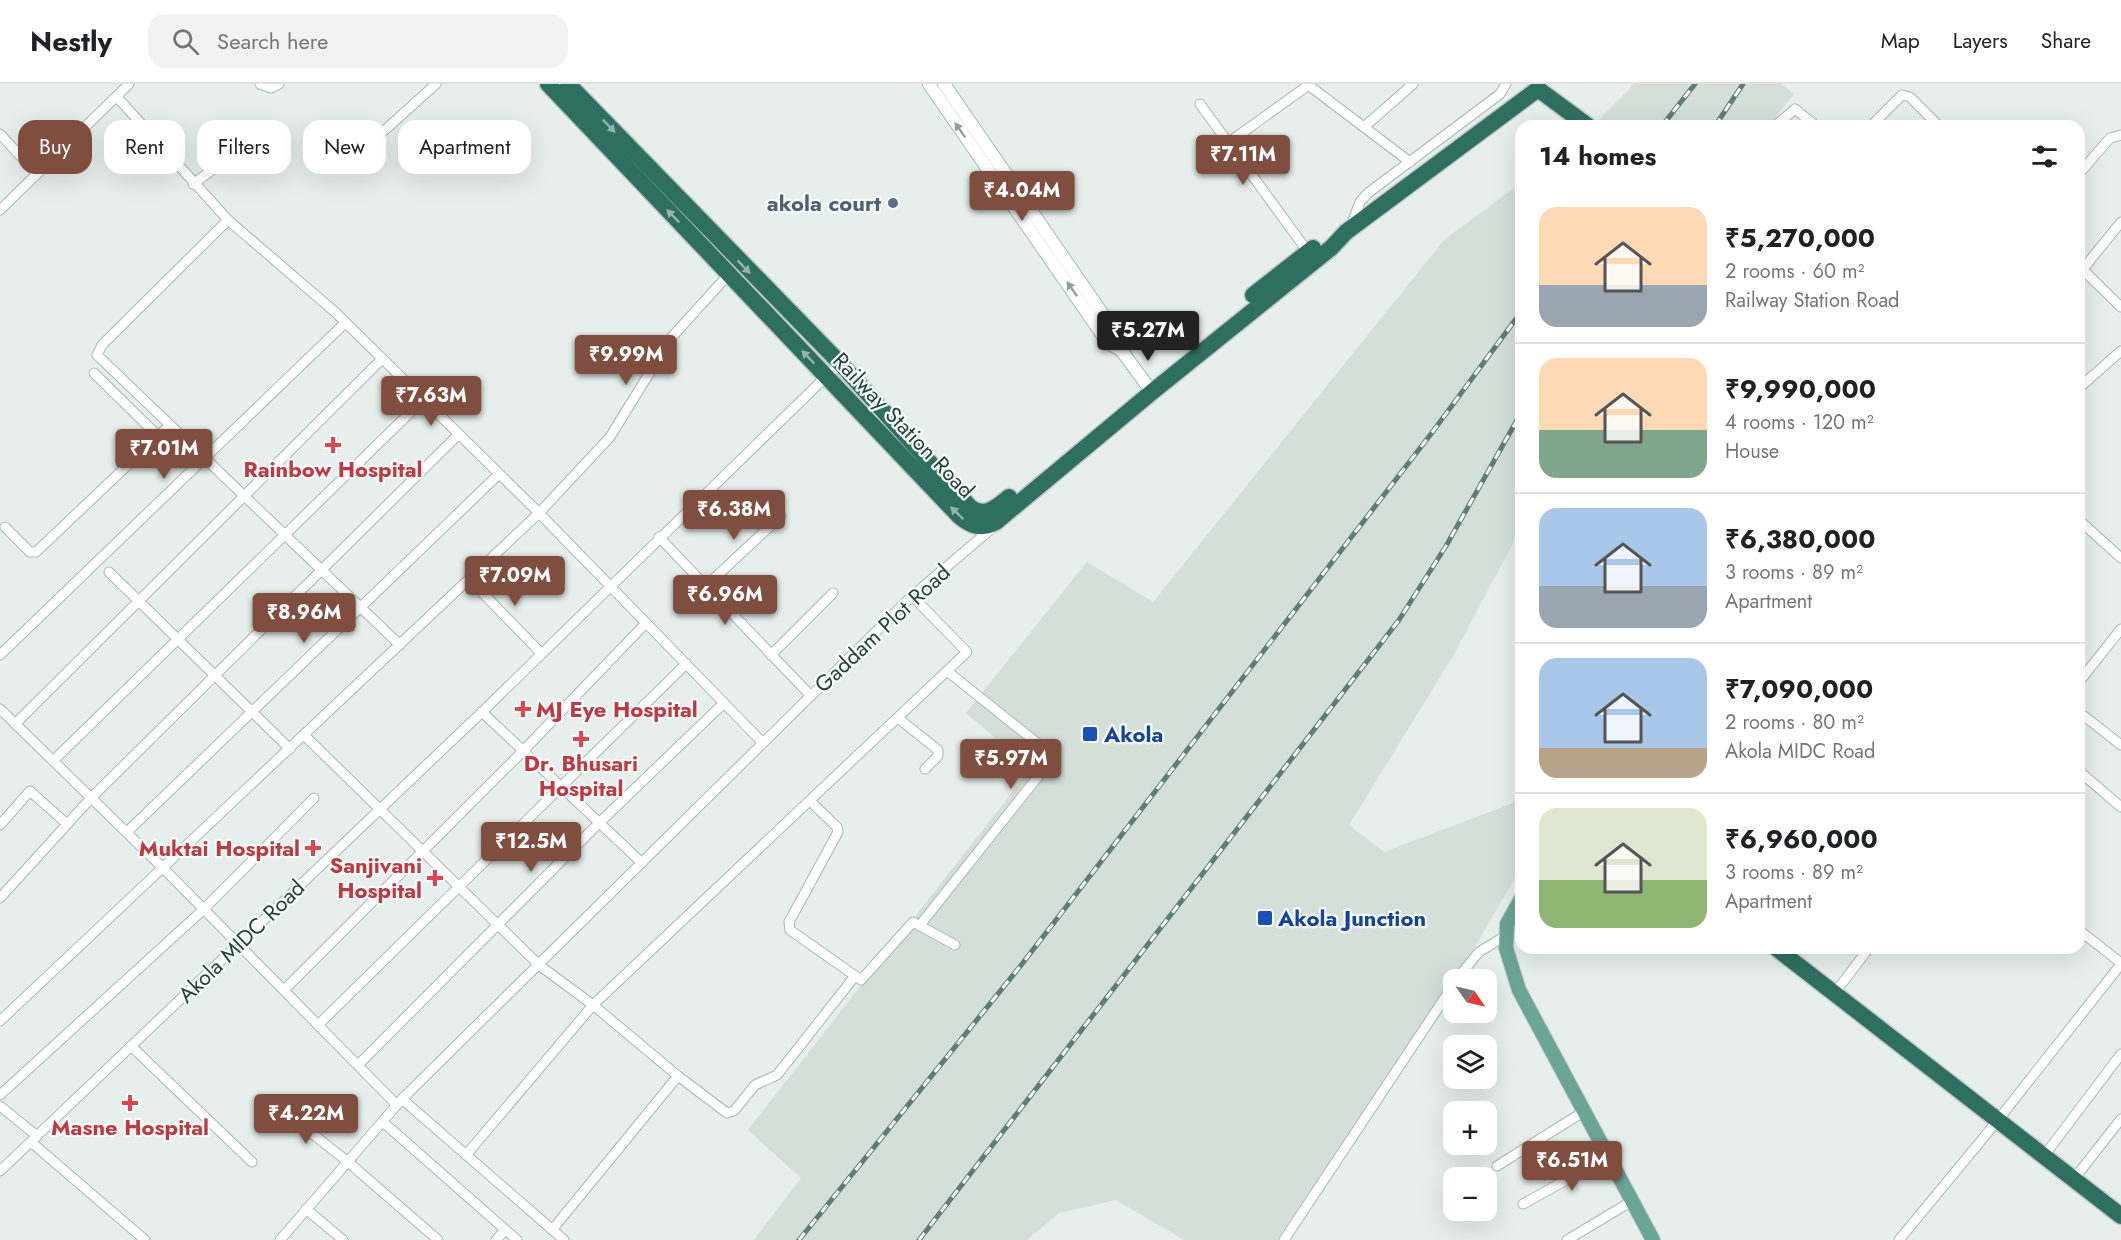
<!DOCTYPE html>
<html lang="en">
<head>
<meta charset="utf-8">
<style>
	:root { --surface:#fff; --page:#f2f2f2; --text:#202124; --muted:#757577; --line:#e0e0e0; --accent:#7f4e3f }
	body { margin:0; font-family:Jost,sans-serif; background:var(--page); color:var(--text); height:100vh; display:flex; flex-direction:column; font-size:22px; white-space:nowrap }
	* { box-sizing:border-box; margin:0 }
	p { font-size:20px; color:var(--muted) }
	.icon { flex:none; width:33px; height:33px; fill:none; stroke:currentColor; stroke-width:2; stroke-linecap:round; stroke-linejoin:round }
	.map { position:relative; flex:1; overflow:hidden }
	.panel { position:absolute; left:1515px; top:36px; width:570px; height:834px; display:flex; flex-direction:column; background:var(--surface); border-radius:18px; box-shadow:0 6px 24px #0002 }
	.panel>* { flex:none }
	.guide { position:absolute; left:18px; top:36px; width:570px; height:54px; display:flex; gap:12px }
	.needle { width:39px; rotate:124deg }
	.fabs { position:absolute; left:1443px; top:885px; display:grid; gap:12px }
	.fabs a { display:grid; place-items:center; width:54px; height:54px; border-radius:12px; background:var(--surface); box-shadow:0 6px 24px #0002; font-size:30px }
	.price { position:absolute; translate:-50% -51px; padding:0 14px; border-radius:6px; background:var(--accent); color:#fff; font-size:20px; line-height:39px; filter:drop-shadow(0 2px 3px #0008) }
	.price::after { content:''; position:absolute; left:50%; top:36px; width:18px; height:14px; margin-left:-9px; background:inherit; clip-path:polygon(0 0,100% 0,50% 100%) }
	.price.current { background:#222; color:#fff }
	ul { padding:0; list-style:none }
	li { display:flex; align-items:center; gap:18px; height:150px; padding:0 24px }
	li+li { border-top:2px solid var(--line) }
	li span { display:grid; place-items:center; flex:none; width:168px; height:120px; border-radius:18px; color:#555 }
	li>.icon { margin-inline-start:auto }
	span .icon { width:72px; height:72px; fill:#fffc; stroke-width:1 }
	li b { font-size:26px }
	h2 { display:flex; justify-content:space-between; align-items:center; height:72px; padding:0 24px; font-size:26px }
	.pill { padding:0 21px; border-radius:18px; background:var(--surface); box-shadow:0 6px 24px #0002; font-size:21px; line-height:54px }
	.pill.current { background:var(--accent); color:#fff }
	header { display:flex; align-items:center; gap:36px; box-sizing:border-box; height:84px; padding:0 30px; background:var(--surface); border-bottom:2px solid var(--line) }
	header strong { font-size:28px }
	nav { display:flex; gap:33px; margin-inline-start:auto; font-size:21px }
	.search { width:420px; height:54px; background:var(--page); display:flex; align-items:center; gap:15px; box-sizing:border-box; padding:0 21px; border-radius:18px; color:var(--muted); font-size:22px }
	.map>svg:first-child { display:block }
	.built { fill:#d4dfda }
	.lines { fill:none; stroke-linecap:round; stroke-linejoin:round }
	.street-casing { stroke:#a8b8b2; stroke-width:11 }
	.secondary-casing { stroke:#a4bbb3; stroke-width:14 }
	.primary-casing { stroke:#c2cac8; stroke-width:16 }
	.highway-casing { stroke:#c2cac8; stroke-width:19 }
	.street { stroke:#fff; stroke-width:9 }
	.secondary { stroke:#fff; stroke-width:12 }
	.primary { stroke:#6aa596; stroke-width:14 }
	.highway { stroke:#2f6f62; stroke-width:16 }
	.rail-casing { stroke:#5f7d75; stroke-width:5 }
	.rail { stroke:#f7fbf9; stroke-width:3; stroke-dasharray:9; stroke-linecap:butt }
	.oneway { fill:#93b5ae }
	.oneway2 { fill:#92a09c }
	.service-dot { fill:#5c6f8a; stroke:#f7fbf9; stroke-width:2 }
	.health-dot { fill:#e0444e; stroke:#f7fbf9; stroke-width:2 }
	.transit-dot { fill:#1a4fb4; stroke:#f7fbf9; stroke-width:2 }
	.labels { text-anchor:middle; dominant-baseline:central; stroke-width:4.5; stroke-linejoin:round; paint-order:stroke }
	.service-label { font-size:22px; font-weight:bold; fill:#4e5e75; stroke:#f7fbf9; text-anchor:end }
	.street-label { font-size:22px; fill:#24423a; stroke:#f7fbf9 }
	.health-label { font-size:22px; font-weight:bold; fill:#be3a42; stroke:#f7fbf9 }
	.transit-label { font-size:22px; font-weight:bold; fill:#164399; stroke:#f7fbf9; text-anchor:start }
</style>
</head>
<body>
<header>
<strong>Nestly</strong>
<div class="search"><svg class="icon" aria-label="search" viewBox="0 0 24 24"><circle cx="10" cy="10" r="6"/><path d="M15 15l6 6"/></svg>Search here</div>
<nav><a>Map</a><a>Layers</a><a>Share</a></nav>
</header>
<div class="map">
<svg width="2121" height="1156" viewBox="0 0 2121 1156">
	<rect width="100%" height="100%" fill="#e6efeb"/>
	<!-- built -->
	<g class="built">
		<polygon points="1634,0 1781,0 1794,10 1769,42 1593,42"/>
		<polygon points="1521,99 1521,444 1453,572 1349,741 1384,768 1521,716 1521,784 1473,866 1277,1156 1184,1156 1116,1116 1059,1129 1027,1156 754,1156 801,1094 748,1046 1031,684 966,629 1087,478 1153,518 1445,155"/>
	</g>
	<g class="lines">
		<!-- street casing -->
		<g class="street-casing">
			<g id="street">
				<polyline points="260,0 271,4 279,0"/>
				<polyline points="1307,0 1410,78"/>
				<polyline points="117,13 228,136 335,228 539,429 763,659"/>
				<polyline points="1200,20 1308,168"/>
				<polyline points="1775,42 1795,25 1816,42"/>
				<polyline points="1871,42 1902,11 1910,13 1939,42"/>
				<polyline points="1364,43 1413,0"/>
				<polyline points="0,50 37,90"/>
				<polyline points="1228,59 1310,0"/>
				<polyline points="365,64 436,0"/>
				<polyline points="2079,90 2110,54 2121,51"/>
				<polyline points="193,100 257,53"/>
				<polyline points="0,126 129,0"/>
				<polyline points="228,136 102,261 97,271 400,561"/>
				<polyline points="1351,142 1360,118 1368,109 1500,10 1506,0"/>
				<polyline points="2080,183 2121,223"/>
				<polyline points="2083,185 2121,138"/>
				<polyline points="94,289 158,352"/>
				<polyline points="2079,304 2121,267"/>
				<polyline points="2079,436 2121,474"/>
				<polyline points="5,443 30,468 36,468 170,341"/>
				<polyline points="659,453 811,612"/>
				<polyline points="109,488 290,665"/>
				<polyline points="469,495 541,569"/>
				<polyline points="706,502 781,432"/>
				<polyline points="0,571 345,239"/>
				<polyline points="771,571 833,509"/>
				<polyline points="2079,598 2121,545"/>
				<polyline points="0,625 163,784 397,1021"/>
				<polyline points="482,628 642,779"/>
				<polyline points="2079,628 2121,661"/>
				<polyline points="898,634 938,666 938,672 925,685"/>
				<polyline points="15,640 382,275"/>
				<polyline points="304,651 539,881 593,921 967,568 912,512"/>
				<polyline points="53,677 423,316"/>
				<polyline points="2079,687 2121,723"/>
				<polyline points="810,717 837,743 838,748 789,838 790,846 861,896 913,838 955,861"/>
				<polyline points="0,741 30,707 67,740"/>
				<polyline points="127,748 498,391"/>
				<polyline points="0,814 91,714 458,351"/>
				<polyline points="920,841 1052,675 1051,670 947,587"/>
				<polyline points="2079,846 2121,879"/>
				<polyline points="1456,896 1479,868 1507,851"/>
				<polyline points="284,906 523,667 646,539"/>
				<polyline points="1834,910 1869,864"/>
				<polyline points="0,937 539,429 610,353 671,254 729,190"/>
				<polyline points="318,941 686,580"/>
				<polyline points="131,962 252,1078"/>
				<polyline points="358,981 599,739 724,619"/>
				<polyline points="0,1011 204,825 314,714"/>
				<polyline points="402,1015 564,1156"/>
				<polyline points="0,1022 37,1052"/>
				<polyline points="280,1024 348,1078 438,1156"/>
				<polyline points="383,1038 517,1156"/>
				<polyline points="31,1058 145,1156"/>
				<polyline points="466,1071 593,921 678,992 727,1029 734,1027 755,1001 777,991 855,892"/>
				<polyline points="2044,1072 2121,970"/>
				<polyline points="1497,1082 1583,1028"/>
				<polyline points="0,1087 482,628 840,279"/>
				<polyline points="2074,1095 2121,1035"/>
				<polyline points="1523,1120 1608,1073"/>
				<polyline points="306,1125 343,1156"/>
				<polyline points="552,1146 678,992"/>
				<polyline points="280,1156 402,1015 912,512 990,446 987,442"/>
				<polyline points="496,1156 505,1146"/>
				<polyline points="1284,1156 1454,900"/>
				<polyline points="1567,1156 1632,1117"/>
				<polyline points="1899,1156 1998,1036 2121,880"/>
			</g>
		</g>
		<!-- secondary casing -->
		<g class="secondary-casing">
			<g id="secondary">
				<polyline points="929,0 1108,259 1121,266"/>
				<polyline points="944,0 1117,251 1121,266 1152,308"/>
			</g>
		</g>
		<!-- primary casing -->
		<g class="primary-casing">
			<polyline id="primary" points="1521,815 1507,840 1506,864 1519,906 1653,1156"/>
		</g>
		<!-- highway casing -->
		<g class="highway-casing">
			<g id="highway">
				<path d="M548,0L959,432C971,442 981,446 996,438L1152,308L1331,164L1346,148L1538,5L1588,42"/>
				<path d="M568,0L840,279L970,423C984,435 998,422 1009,413"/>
				<polyline points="1253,211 1313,164"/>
				<polyline points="1776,864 2121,1132"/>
			</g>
		</g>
		<!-- street -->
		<use href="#street" class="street"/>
		<!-- secondary -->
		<use href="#secondary" class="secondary"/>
		<!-- primary -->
		<use href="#primary" class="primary"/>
		<!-- highway -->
		<use href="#highway" class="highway"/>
		<!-- rail casing -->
		<g class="rail-casing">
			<g id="rail">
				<polyline points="1662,42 1695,0"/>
				<polyline points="1715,42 1743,0"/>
				<polyline points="799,1156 1022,880 1434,346 1521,228"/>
				<polyline points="919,1156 1399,536 1446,462 1521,329"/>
			</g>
		</g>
		<!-- rail -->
		<use href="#rail" class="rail"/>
	</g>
	<!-- one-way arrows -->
	<defs><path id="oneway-solid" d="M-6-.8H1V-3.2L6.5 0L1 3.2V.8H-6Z" transform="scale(1.5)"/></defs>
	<g class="oneway">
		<use href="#oneway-solid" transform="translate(609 42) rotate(46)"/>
		<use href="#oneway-solid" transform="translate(673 132) rotate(-134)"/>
		<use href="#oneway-solid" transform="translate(744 183) rotate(45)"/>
		<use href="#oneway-solid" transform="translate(808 273) rotate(-134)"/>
		<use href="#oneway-solid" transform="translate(957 429) rotate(-136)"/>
	</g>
	<g class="oneway2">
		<use href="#oneway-solid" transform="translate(960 46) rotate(-125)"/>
		<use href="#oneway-solid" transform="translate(1072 205) rotate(-125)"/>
	</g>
	<!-- markers -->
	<circle class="service-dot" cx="893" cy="119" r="6"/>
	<g class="health-dot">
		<path d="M330 352h6v6h6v6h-6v6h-6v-6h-6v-6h6z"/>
		<path d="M520 616h6v6h6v6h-6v6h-6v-6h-6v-6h6z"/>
		<path d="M578 646h6v6h6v6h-6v6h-6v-6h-6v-6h6z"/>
		<path d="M310 755h6v6h6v6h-6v6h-6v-6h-6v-6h6z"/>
		<path d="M432 785h6v6h6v6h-6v6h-6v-6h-6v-6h6z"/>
		<path d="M127 1010h6v6h6v6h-6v6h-6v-6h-6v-6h6z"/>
	</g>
	<g class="transit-dot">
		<rect x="1082" y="642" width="16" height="16" rx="3"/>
		<rect x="1257" y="826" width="16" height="16" rx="3"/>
	</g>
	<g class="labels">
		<!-- service labels -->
		<g class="service-label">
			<text x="881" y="119">akola court</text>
		</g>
		<!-- street labels -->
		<g class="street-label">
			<text transform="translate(904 341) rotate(46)">Railway Station Road</text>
			<text transform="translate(882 544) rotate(-43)">Gaddam Plot Road</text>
			<text transform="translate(241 857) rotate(-44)">Akola MIDC Road</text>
		</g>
		<!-- health labels -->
		<g class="health-label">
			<text x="333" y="385">Rainbow Hospital</text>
			<text x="536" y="625" text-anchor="start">MJ Eye Hospital</text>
			<text x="581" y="679">Dr. Bhusari<tspan x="581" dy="25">Hospital</tspan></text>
			<text x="300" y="764" text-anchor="end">Muktai Hospital</text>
			<text x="422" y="781" text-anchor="end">Sanjivani<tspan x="422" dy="25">Hospital</tspan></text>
			<text x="130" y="1043">Masne Hospital</text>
		</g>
		<!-- transit labels -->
		<g class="transit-label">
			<text x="1104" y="650">Akola</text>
			<text x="1278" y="834">Akola Junction</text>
		</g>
	</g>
</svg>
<div class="fabs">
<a><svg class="needle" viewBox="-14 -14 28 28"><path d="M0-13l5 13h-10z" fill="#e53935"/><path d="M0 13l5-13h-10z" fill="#757577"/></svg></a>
<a><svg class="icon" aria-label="layers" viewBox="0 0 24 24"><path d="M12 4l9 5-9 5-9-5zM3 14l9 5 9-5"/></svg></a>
<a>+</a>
<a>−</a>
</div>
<b class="price" style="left:1243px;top:102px">₹7.11M</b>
<b class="price" style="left:1022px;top:138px">₹4.04M</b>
<b class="price current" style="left:1148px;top:278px">₹5.27M</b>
<b class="price" style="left:626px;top:302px">₹9.99M</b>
<b class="price" style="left:431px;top:343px">₹7.63M</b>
<b class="price" style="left:164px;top:396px">₹7.01M</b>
<b class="price" style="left:734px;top:457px">₹6.38M</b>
<b class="price" style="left:515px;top:523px">₹7.09M</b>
<b class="price" style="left:725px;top:542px">₹6.96M</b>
<b class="price" style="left:304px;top:560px">₹8.96M</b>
<b class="price" style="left:1011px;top:706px">₹5.97M</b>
<b class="price" style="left:531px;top:789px">₹12.5M</b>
<b class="price" style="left:306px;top:1061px">₹4.22M</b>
<b class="price" style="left:1572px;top:1108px">₹6.51M</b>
<div class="guide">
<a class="pill current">Buy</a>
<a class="pill">Rent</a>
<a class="pill">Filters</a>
<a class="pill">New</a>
<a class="pill">Apartment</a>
</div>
<section class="panel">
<h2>14 homes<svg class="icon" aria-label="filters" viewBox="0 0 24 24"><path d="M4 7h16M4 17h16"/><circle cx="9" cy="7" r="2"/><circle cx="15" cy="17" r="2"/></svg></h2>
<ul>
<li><span style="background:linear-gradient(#ffd9b3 65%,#9aa5b1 0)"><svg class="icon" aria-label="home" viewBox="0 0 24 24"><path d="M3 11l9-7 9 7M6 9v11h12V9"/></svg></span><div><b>₹5,270,000</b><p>2 rooms · 60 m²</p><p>Railway Station Road</p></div></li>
<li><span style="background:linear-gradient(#ffd9b3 60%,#7fa58c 0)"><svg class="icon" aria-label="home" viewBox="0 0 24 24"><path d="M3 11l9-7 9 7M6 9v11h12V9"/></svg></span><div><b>₹9,990,000</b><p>4 rooms · 120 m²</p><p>House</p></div></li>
<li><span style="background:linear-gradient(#a9c7e8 65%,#9aa5b1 0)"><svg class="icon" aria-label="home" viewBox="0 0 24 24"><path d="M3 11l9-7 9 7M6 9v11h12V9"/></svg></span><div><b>₹6,380,000</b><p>3 rooms · 89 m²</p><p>Apartment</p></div></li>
<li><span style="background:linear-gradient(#a9c7e8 75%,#b9a48a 0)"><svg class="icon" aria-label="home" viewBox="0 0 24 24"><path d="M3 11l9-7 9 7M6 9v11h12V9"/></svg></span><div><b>₹7,090,000</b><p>2 rooms · 80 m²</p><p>Akola MIDC Road</p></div></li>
<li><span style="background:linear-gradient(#dfe7d0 60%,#8fb573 0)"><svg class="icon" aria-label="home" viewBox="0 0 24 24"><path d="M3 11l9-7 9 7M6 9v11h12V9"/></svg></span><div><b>₹6,960,000</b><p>3 rooms · 89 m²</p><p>Apartment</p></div></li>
</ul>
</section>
</div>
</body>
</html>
